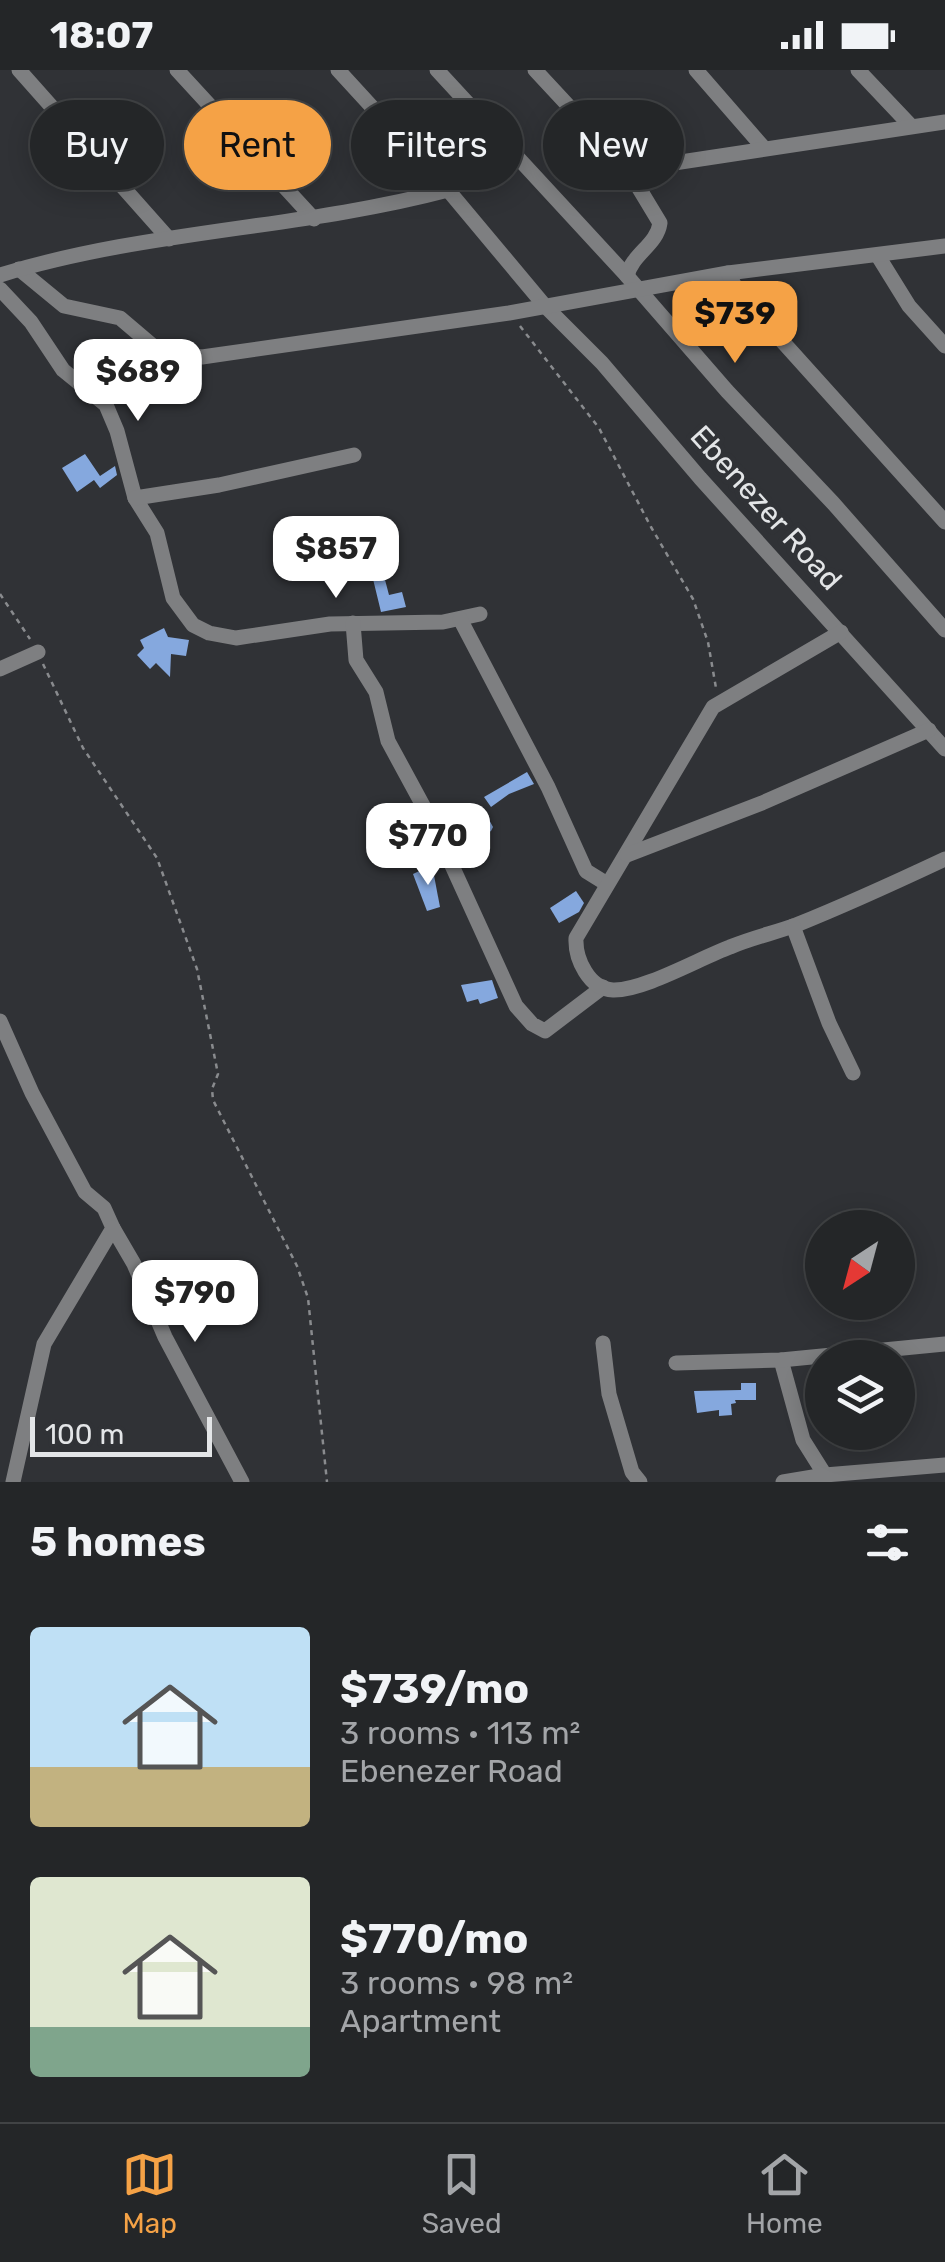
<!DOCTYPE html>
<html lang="en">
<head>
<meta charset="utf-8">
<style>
	:root { --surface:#242628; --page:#303234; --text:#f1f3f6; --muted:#a3a5a8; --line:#414345; --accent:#f5a246 }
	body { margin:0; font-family:Rubik,sans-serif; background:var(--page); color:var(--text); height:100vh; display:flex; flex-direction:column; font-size:38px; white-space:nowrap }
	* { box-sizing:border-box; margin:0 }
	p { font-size:32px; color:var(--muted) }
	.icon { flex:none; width:55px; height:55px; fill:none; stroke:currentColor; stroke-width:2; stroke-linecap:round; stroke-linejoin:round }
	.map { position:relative; height:1412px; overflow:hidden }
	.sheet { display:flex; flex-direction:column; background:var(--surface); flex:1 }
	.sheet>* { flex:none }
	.guide { position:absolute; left:30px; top:30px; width:885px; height:90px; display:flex; gap:20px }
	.needle { width:65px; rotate:216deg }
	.fabs { position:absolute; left:805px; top:1140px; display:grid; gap:20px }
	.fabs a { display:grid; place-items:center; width:110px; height:110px; border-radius:50%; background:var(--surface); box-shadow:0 5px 25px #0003,0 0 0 2px var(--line); font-size:50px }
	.scale { position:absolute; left:30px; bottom:25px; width:182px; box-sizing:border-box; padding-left:10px; border:5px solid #e3e5e7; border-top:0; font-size:28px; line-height:35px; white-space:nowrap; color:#e3e5e7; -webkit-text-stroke:8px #303236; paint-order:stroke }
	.price { position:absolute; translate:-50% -85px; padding:0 22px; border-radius:20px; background:#fff; color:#222; font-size:32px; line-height:65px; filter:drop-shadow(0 2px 5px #0008) }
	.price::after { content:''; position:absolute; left:50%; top:60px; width:30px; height:22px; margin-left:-15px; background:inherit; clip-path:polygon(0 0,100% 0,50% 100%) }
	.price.on { background:var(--accent); color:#111 }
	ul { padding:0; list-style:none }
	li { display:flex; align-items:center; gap:30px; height:250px; padding:0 30px }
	li span { display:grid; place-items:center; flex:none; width:280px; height:200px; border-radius:10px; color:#555 }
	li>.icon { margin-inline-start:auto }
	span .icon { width:120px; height:120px; fill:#fffc; stroke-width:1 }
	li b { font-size:42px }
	h2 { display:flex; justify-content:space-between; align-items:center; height:120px; padding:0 30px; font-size:42px }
	.chip { padding:0 35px; border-radius:45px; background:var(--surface); box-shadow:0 5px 25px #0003,0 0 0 2px var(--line); font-size:35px; line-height:90px }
	.chip.on { background:var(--accent); color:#111 }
	.status { display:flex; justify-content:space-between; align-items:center; height:70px; padding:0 50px; background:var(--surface); direction:ltr }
	.status svg { height:28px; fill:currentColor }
	.tabs { display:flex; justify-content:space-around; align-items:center; height:140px; border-top:2px solid var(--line); background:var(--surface); font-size:28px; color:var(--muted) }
	.tabs a { display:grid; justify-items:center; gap:5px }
	.tabs .on { color:var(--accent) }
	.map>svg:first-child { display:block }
	.building { fill:#85a8de }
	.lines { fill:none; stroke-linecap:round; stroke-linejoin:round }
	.path { stroke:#898b8e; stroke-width:2.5; stroke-dasharray:5 5; stroke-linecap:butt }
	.minor { stroke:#7e7f81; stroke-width:15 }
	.labels { text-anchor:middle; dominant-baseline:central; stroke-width:10; stroke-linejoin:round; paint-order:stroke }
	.street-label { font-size:30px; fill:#e3e5e7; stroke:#303236 }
</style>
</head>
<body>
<div class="status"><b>18:07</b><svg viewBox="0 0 49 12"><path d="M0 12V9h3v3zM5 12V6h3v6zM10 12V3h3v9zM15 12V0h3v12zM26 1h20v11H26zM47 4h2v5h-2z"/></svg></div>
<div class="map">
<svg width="945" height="1412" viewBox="0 0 945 1412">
	<rect width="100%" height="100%" fill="#303236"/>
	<!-- building -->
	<g class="building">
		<polygon points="85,384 100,406 115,396 117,405 100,418 94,410 77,422 62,398"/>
		<polygon points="384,506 389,525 402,522 406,537 381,542 373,509"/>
		<polygon points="164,558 168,567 189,570 186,586 171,584 170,607 156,593 150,599 137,585 144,578 140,570"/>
		<polygon points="527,702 534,714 509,724 491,737 484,727"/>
		<polygon points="487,746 493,757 491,761 473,770 475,778 458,782 454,774 460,772 456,764"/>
		<polygon points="432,795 440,837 427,841 413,804"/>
		<polygon points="576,821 584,833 579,842 559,853 550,838"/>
		<polygon points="492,910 498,928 480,934 478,929 467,932 461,915"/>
		<polygon points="741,1313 756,1313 756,1330 735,1330 736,1333 731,1334 732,1345 719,1346 719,1340 697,1343 694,1321 741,1320"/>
	</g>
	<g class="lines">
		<!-- path -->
		<g class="path">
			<polyline points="520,256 599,358 651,457 693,529 708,572 716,618"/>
			<polyline points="0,524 30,569"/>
			<polyline points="43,594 83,678 157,788 197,899 218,1004 212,1019 213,1030 297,1196 308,1228 327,1412"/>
		</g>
		<!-- minor -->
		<g class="minor">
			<polyline points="19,0 169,169"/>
			<polyline points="177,0 314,149"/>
			<polyline points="338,0 448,120 545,236 602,293 700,408 945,679"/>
			<polyline points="437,0 627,206 727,321 833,433 945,560"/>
			<path d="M535,0L628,100L660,153C657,175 632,184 627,206"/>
			<polyline points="696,0 763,77"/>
			<polyline points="858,0 911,56"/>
			<polyline points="628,100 945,52"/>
			<polyline points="878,186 909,236 945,276"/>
			<polyline points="19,199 64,236 120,248 160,282 202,287 509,243 728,203 945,176"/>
			<polyline points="728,203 738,222 945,452"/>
			<path d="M0,205C146,160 301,159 448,120"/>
			<polyline points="0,219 31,252 63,300 106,335 117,361 135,428 157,463 173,528 193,555 209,563 236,568 330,554 443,552 480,544"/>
			<polyline points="135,428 219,415 354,385"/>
			<polyline points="460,549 548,717 586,801 607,814"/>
			<polyline points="353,553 356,590 376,622 388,671 433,754 516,936 532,954 545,961 603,917"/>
			<path d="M841,562L713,637L576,868C575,889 589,919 613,920C643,921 700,888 730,877C751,868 774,863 796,855C846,835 896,812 945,789"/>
			<polyline points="0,599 38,582"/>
			<polyline points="627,785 762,733 929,660"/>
			<polyline points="793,856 829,953 853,1003"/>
			<polyline points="0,951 32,1023 85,1122 104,1138 113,1158 44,1274 13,1412"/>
			<polyline points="113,1158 134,1194 165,1267 242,1412"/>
			<polyline points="603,1273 609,1324 632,1402 640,1412"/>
			<polyline points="781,1290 803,1370 825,1405"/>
			<polyline points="676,1293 781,1290 945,1274"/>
			<polyline points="783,1412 825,1405 945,1395"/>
		</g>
	</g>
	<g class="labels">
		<!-- street labels -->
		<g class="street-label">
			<text transform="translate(766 438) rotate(48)">Ebenezer Road</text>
		</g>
	</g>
</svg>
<div class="fabs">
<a><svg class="needle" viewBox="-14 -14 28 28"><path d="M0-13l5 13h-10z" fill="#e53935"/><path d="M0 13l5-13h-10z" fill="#a3a5a8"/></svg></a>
<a><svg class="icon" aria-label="layers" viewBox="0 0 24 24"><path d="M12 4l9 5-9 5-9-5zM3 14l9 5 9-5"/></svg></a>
</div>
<div class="scale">100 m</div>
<b class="price on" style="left:735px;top:296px">$739</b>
<b class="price" style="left:138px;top:354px">$689</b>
<b class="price" style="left:336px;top:531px">$857</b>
<b class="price" style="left:428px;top:818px">$770</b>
<b class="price" style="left:195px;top:1275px">$790</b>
<div class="guide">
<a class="chip">Buy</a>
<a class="chip on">Rent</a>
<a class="chip">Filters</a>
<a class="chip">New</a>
</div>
</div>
<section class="sheet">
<h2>5 homes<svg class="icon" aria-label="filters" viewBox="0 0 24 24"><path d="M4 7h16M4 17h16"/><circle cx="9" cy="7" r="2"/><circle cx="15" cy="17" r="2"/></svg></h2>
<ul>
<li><span style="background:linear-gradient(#bfe0f5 70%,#c2b280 0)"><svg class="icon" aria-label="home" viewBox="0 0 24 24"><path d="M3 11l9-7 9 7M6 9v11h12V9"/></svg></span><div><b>$739/mo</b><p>3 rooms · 113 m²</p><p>Ebenezer Road</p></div></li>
<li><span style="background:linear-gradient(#dfe7d0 75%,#7fa58c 0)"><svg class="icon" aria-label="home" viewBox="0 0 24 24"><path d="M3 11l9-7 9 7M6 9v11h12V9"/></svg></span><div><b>$770/mo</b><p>3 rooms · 98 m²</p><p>Apartment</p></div></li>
</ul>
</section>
<nav class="tabs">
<a class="on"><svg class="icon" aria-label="map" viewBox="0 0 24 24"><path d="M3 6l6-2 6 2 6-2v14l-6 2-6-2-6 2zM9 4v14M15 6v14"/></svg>Map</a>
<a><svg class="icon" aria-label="saved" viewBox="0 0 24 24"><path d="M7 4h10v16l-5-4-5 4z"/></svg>Saved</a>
<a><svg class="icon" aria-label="home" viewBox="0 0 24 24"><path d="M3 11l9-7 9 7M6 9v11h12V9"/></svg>Home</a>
</nav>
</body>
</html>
